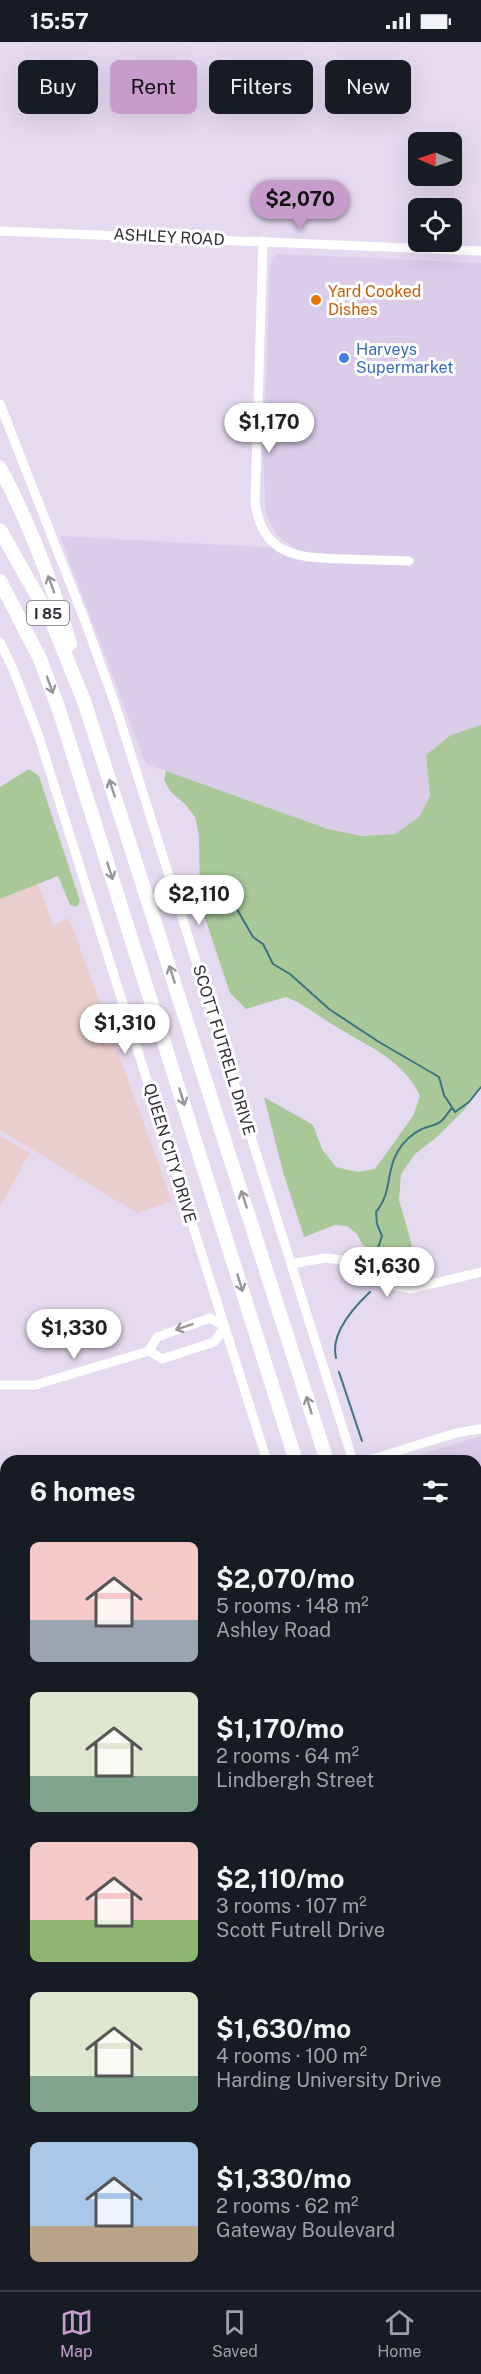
<!DOCTYPE html>
<html lang="en">
<head>
<meta charset="utf-8">
<style>
	:root { --surface:#171b24; --page:#20242c; --text:#f1f3f6; --muted:#9ea1a6; --line:#363941; --accent:#c79bcb }
	body { margin:0; font-family:"Public Sans",sans-serif; background:var(--page); color:var(--text); height:100vh; display:flex; flex-direction:column; font-size:22px; white-space:nowrap }
	* { box-sizing:border-box; margin:0 }
	p { font-size:20px; color:var(--muted) }
	.icon { flex:none; width:33px; height:33px; fill:none; stroke:currentColor; stroke-width:2; stroke-linecap:round; stroke-linejoin:round }
	.map { position:relative; flex:1; overflow:hidden }
	.drawer { position:absolute; left:0px; top:1413px; width:482px; height:836px; display:flex; flex-direction:column; background:var(--surface); border-radius:18px 18px 0 0; box-shadow:0 6px 24px #0002 }
	.drawer>* { flex:none }
	.hud { position:absolute; left:18px; top:18px; width:446px; height:54px; display:flex; gap:12px }
	.needle { width:39px; rotate:272deg }
	.fabs { position:absolute; left:408px; top:90px; display:grid; gap:12px }
	.fabs a { display:grid; place-items:center; width:54px; height:54px; border-radius:9px; background:var(--surface); box-shadow:0 6px 24px #0002; font-size:30px }
	.price { position:absolute; translate:-50% -51px; padding:0 14px; border-radius:21px; background:#fff; color:#222; font-size:20px; line-height:39px; filter:drop-shadow(0 2px 3px #0008) }
	.price::after { content:''; position:absolute; left:50%; top:36px; width:18px; height:14px; margin-left:-9px; background:inherit; clip-path:polygon(0 0,100% 0,50% 100%) }
	.price.active { background:var(--accent); color:#111 }
	ul { padding:0; list-style:none }
	li { display:flex; align-items:center; gap:18px; height:150px; padding:0 30px }
	li span { display:grid; place-items:center; flex:none; width:168px; height:120px; border-radius:9px; color:#555 }
	li>.icon { margin-inline-start:auto }
	span .icon { width:72px; height:72px; fill:#fffc; stroke-width:1 }
	li b { font-size:26px }
	h2 { display:flex; justify-content:space-between; align-items:center; height:72px; padding:0 30px; font-size:26px }
	.chip { padding:0 21px; border-radius:9px; background:var(--surface); box-shadow:0 6px 24px #0002; font-size:21px; line-height:54px }
	.chip.active { background:var(--accent); color:#111 }
	.status { display:flex; justify-content:space-between; align-items:center; height:42px; padding:0 30px; background:var(--surface); direction:ltr }
	.status svg { height:16px; fill:currentColor }
	.dock { display:flex; justify-content:space-around; align-items:center; height:84px; border-top:2px solid var(--line); background:var(--surface); font-size:16px; color:var(--muted) }
	.dock a { display:grid; justify-items:center; gap:3px }
	.dock .active { color:var(--accent) }
	.map>svg:first-child { display:block }
	.built { fill:#dbccea }
	.industrial { fill:#e9cecd }
	.green { fill:#a9c898 }
	.lines { fill:none; stroke-linecap:round; stroke-linejoin:round }
	.stream { stroke:#3c7382; stroke-width:2 }
	.minor { stroke:#fff; stroke-width:9 }
	.highway { stroke:#fff; stroke-width:14 }
	.oneway { stroke:#98969a }
	.food-dot { fill:#e8710a; stroke:#fff; stroke-width:2 }
	.shop-dot { fill:#3f7fe0; stroke:#fff; stroke-width:2 }
	.labels { text-anchor:middle; dominant-baseline:central; stroke-width:6; stroke-linejoin:round; paint-order:stroke }
	.shield { fill:#fff; stroke:#6f6b72; stroke-width:1.5 }
	.shield-label { font-size:15px; font-weight:bold; fill:#312c35 }
	.street-label { font-size:16px; fill:#312c35; stroke:#fff }
	.food-label { font-size:16px; fill:#c56008; stroke:#fff; text-anchor:start }
	.shop-label { font-size:16px; fill:#366cbe; stroke:#fff; text-anchor:start }
</style>
</head>
<body>
<div class="status"><b>15:57</b><svg viewBox="0 0 49 12"><path d="M0 12V9h3v3zM5 12V6h3v6zM10 12V3h3v9zM15 12V0h3v12zM26 1h20v11H26zM47 4h2v5h-2z"/></svg></div>
<div class="map">
<svg width="481" height="2248" viewBox="0 0 481 2248">
	<rect width="100%" height="100%" fill="#e6daf1"/>
	<!-- built -->
	<g class="built">
		<polygon points="279,212 481,221 481,683 451,693 426,713 430,754 419,775 396,792 362,794 328,787 146,722 60,494 296,507 278,494 266,473 263,420 270,225 273,215"/>
		<polygon points="481,1394 481,1600 476,1600 476,1419 399,1419"/>
	</g>
	<!-- industrial -->
	<g class="industrial">
		<polygon points="38,841 53,884 69,876 172,1159 137,1171 0,1088 0,857"/>
		<polygon points="0,1094 30,1111 0,1164"/>
	</g>
	<!-- green -->
	<g class="green">
		<path d="M481,683V1045L464,1068L437,1095L415,1112L401,1132L399,1158L412,1203L409,1219L391,1221L362,1202L357,1192L347,1184L335,1183L304,1195L283,1130L264,1055L313,1083L322,1107L336,1125L358,1130L375,1127L413,1074L420,1054C403,1017 367,1004 335,984C318,974 304,962 286,955L246,967L230,951L200,861L199,793L195,775L185,762L170,749L164,738L166,729L328,787L362,794L395,792L419,775L430,754L426,713L451,693Z"/>
		<polygon points="29,727 39,734 80,859 77,865 70,863 58,834 0,857 0,745"/>
		<polygon points="0,1493 6,1497 6,1649 0,1644"/>
		<polygon points="0,2021 6,2021 6,2162 0,2166"/>
		<polygon points="221,2243 243,2243 248,2246 257,2243 274,2243 268,2248 222,2248"/>
	</g>
	<g class="lines">
		<!-- stream -->
		<g class="stream">
			<polyline points="188,836 211,844 223,857 234,862 253,895 263,902 273,922 290,932 329,967 379,1000 439,1035 444,1053 455,1070 469,1060 481,1045"/>
			<path d="M376,1212L382,1194L377,1182L376,1170C393,1149 385,1130 398,1109C403,1100 413,1091 422,1087C427,1084 435,1084 440,1080C445,1077 448,1070 452,1066"/>
			<path d="M336,1316C330,1292 353,1266 370,1250"/>
			<polyline points="339,1330 362,1399"/>
			<polyline points="0,1587 6,1595"/>
			<polyline points="476,1706 481,1709"/>
			<polyline points="0,2141 6,2139"/>
		</g>
		<!-- minor -->
		<g class="minor">
			<polyline points="0,189 481,209"/>
			<path d="M263,199L255,460C262,514 298,516 344,517C365,518 387,518 409,519"/>
			<polyline points="0,362 85,579 116,665 353,1419"/>
			<polyline points="0,600 13,627 38,692 267,1419"/>
			<polyline points="291,1222 325,1216 343,1218 387,1242 411,1247 481,1230"/>
			<polyline points="0,1343 35,1343 149,1309 157,1295 210,1276 225,1285 214,1300 162,1317 149,1309"/>
			<polyline points="366,1419 456,1391 481,1387"/>
			<polyline points="476,1606 481,1606"/>
			<polyline points="476,1809 481,1827"/>
			<polyline points="0,1961 6,1962"/>
			<polyline points="0,2015 6,2015"/>
			<polyline points="0,2230 6,2222"/>
			<polyline points="134,2242 135,2248"/>
			<polyline points="187,2242 188,2248"/>
			<polyline points="288,2248 293,2242"/>
		</g>
		<!-- highway -->
		<g class="highway">
			<path d="M0,426C30,482 52,541 70,602"/>
			<polyline points="0,488 52,580 84,659 327,1419"/>
			<polyline points="0,539 40,617 59,668 296,1419"/>
			<polyline points="476,1897 481,1914"/>
			<polyline points="476,1986 481,2004"/>
		</g>
	</g>
	<!-- one-way arrows -->
	<defs><path id="oneway-shaft" d="M-6 0H5M1.5-3L5.5 0L1.5 3" fill="none" stroke-width="1.6" stroke-linecap="round" stroke-linejoin="round" transform="scale(1.5)"/></defs>
	<g class="oneway">
		<use href="#oneway-shaft" transform="translate(51 542) rotate(-110)"/>
		<use href="#oneway-shaft" transform="translate(50 643) rotate(70)"/>
		<use href="#oneway-shaft" transform="translate(112 746) rotate(-108)"/>
		<use href="#oneway-shaft" transform="translate(110 829) rotate(72)"/>
		<use href="#oneway-shaft" transform="translate(172 932) rotate(-108)"/>
		<use href="#oneway-shaft" transform="translate(182 1055) rotate(73)"/>
		<use href="#oneway-shaft" transform="translate(244 1157) rotate(-108)"/>
		<use href="#oneway-shaft" transform="translate(240 1241) rotate(73)"/>
		<use href="#oneway-shaft" transform="translate(184 1285) rotate(161)"/>
		<use href="#oneway-shaft" transform="translate(309 1363) rotate(-107)"/>
	</g>
	<!-- markers -->
	<circle class="food-dot" cx="316" cy="258" r="6"/>
	<circle class="shop-dot" cx="344" cy="316" r="6"/>
	<g class="labels">
		<!-- shield labels -->
		<rect class="shield" x="27" y="559" width="42" height="24" rx="4.5"/>
		<g class="shield-label">
			<text x="48" y="571">I 85</text>
		</g>
		<!-- street labels -->
		<g class="street-label">
			<text transform="translate(169 195) rotate(3)">ASHLEY ROAD</text>
			<text transform="translate(224 1008) rotate(73)">SCOTT FUTRELL DRIVE</text>
			<text transform="translate(170 1111) rotate(73)">QUEEN CITY DRIVE</text>
		</g>
		<!-- food labels -->
		<g class="food-label">
			<text x="328" y="249">Yard Cooked<tspan x="328" dy="18">Dishes</tspan></text>
		</g>
		<!-- shop labels -->
		<g class="shop-label">
			<text x="356" y="307">Harveys<tspan x="356" dy="18">Supermarket</tspan></text>
		</g>
	</g>
</svg>
<div class="fabs">
<a><svg class="needle" viewBox="-14 -14 28 28"><path d="M0-13l5 13h-10z" fill="#e53935"/><path d="M0 13l5-13h-10z" fill="#9ea1a6"/></svg></a>
<a><svg class="icon" aria-label="locate" viewBox="0 0 24 24"><circle cx="12" cy="12" r="6"/><path d="M12 2v4M12 18v4M2 12h4M18 12h4"/></svg></a>
</div>
<b class="price active" style="left:300px;top:189px">$2,070</b>
<b class="price" style="left:269px;top:412px">$1,170</b>
<b class="price" style="left:199px;top:884px">$2,110</b>
<b class="price" style="left:125px;top:1013px">$1,310</b>
<b class="price" style="left:387px;top:1256px">$1,630</b>
<b class="price" style="left:74px;top:1318px">$1,330</b>
<div class="hud">
<a class="chip">Buy</a>
<a class="chip active">Rent</a>
<a class="chip">Filters</a>
<a class="chip">New</a>
</div>
<section class="drawer">
<h2>6 homes<svg class="icon" aria-label="filters" viewBox="0 0 24 24"><path d="M4 7h16M4 17h16"/><circle cx="9" cy="7" r="2"/><circle cx="15" cy="17" r="2"/></svg></h2>
<ul>
<li><span style="background:linear-gradient(#f6c9c9 65%,#9aa5b1 0)"><svg class="icon" aria-label="home" viewBox="0 0 24 24"><path d="M3 11l9-7 9 7M6 9v11h12V9"/></svg></span><div><b>$2,070/mo</b><p>5 rooms · 148 m²</p><p>Ashley Road</p></div></li>
<li><span style="background:linear-gradient(#dfe7d0 70%,#7fa58c 0)"><svg class="icon" aria-label="home" viewBox="0 0 24 24"><path d="M3 11l9-7 9 7M6 9v11h12V9"/></svg></span><div><b>$1,170/mo</b><p>2 rooms · 64 m²</p><p>Lindbergh Street</p></div></li>
<li><span style="background:linear-gradient(#f6c9c9 65%,#8fb573 0)"><svg class="icon" aria-label="home" viewBox="0 0 24 24"><path d="M3 11l9-7 9 7M6 9v11h12V9"/></svg></span><div><b>$2,110/mo</b><p>3 rooms · 107 m²</p><p>Scott Futrell Drive</p></div></li>
<li><span style="background:linear-gradient(#dfe7d0 70%,#7fa58c 0)"><svg class="icon" aria-label="home" viewBox="0 0 24 24"><path d="M3 11l9-7 9 7M6 9v11h12V9"/></svg></span><div><b>$1,630/mo</b><p>4 rooms · 100 m²</p><p>Harding University Drive</p></div></li>
<li><span style="background:linear-gradient(#a9c7e8 70%,#b9a48a 0)"><svg class="icon" aria-label="home" viewBox="0 0 24 24"><path d="M3 11l9-7 9 7M6 9v11h12V9"/></svg></span><div><b>$1,330/mo</b><p>2 rooms · 62 m²</p><p>Gateway Boulevard</p></div></li>
</ul>
</section>
</div>
<nav class="dock">
<a class="active"><svg class="icon" aria-label="map" viewBox="0 0 24 24"><path d="M3 6l6-2 6 2 6-2v14l-6 2-6-2-6 2zM9 4v14M15 6v14"/></svg>Map</a>
<a><svg class="icon" aria-label="saved" viewBox="0 0 24 24"><path d="M7 4h10v16l-5-4-5 4z"/></svg>Saved</a>
<a><svg class="icon" aria-label="home" viewBox="0 0 24 24"><path d="M3 11l9-7 9 7M6 9v11h12V9"/></svg>Home</a>
</nav>
</body>
</html>
